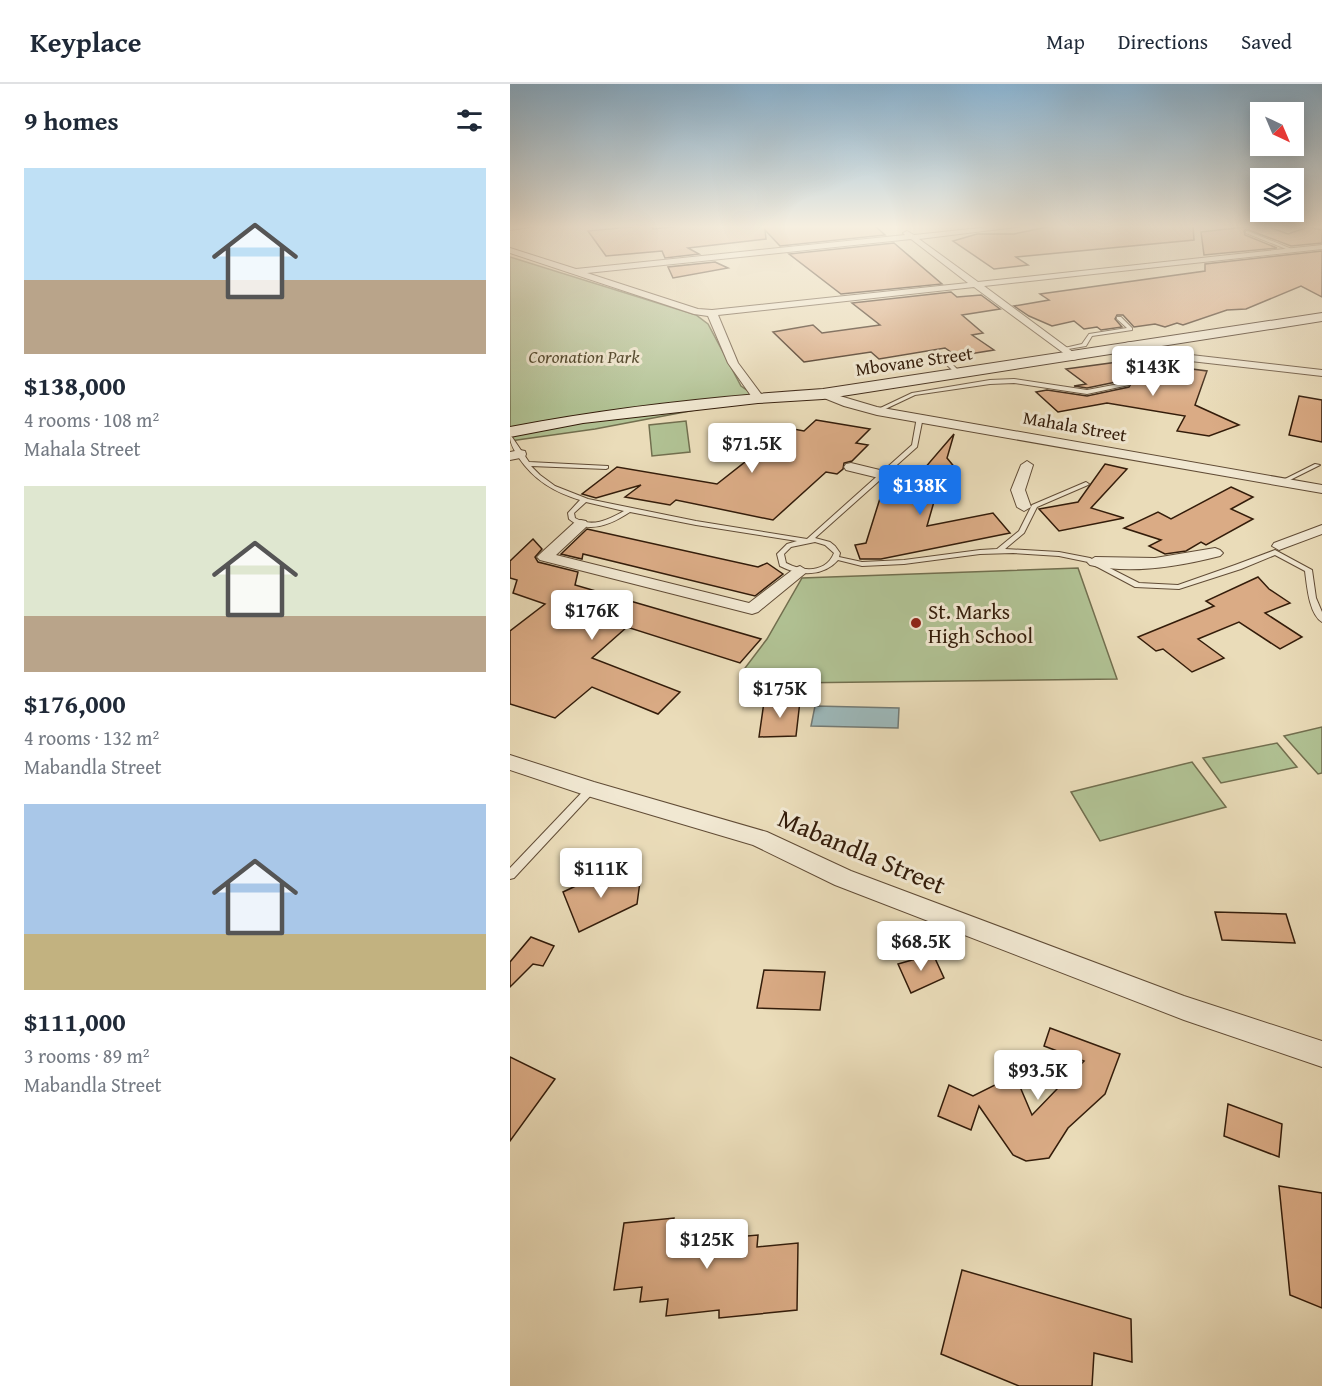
<!DOCTYPE html>
<html lang="en">
<head>
<meta charset="utf-8">
<style>
	:root { --surface:#fff; --page:#f2f2f3; --text:#1f2937; --muted:#747a83; --line:#e0e1e3; --accent:#1a73e8 }
	body { margin:0; font-family:"Gentium Book Plus",serif; background:var(--page); color:var(--text); height:100vh; display:flex; flex-direction:column; font-size:22px; white-space:nowrap }
	* { box-sizing:border-box; margin:0 }
	p { font-size:20px; color:var(--muted) }
	.icon { flex:none; width:33px; height:33px; fill:none; stroke:currentColor; stroke-width:2; stroke-linecap:round; stroke-linejoin:round }
	.map { position:relative; flex:1; overflow:hidden }
	.sheet { display:flex; flex-direction:column; background:var(--surface); width:510px }
	.sheet>* { flex:none }
	.needle { width:39px; rotate:136deg }
	.tools { position:absolute; left:740px; top:18px; display:grid; gap:12px }
	.tools a { display:grid; place-items:center; width:54px; height:54px; border-radius:0px; background:var(--surface); box-shadow:0 3px 15px #0003; font-size:30px }
	.price { position:absolute; translate:-50% -51px; padding:0 14px; border-radius:6px; background:#fff; color:#222; font-size:20px; line-height:39px; filter:drop-shadow(0 2px 3px #0008) }
	.price::after { content:''; position:absolute; left:50%; top:36px; width:18px; height:14px; margin-left:-9px; background:inherit; clip-path:polygon(0 0,100% 0,50% 100%) }
	.price.current { background:var(--accent); color:#fff }
	ul { padding:0; list-style:none }
	li { display:grid; align-content:center; gap:12px; height:318px; padding:0 24px }
	li span { display:grid; place-items:center; height:186px; border-radius:0px; color:#555 }
	li>.icon { margin-inline-start:auto }
	span .icon { width:108px; height:108px; fill:#fffc; stroke-width:1 }
	li b { font-size:26px }
	h2 { display:flex; justify-content:space-between; align-items:center; height:72px; padding:0 24px; font-size:26px }
	header { display:flex; align-items:center; gap:36px; box-sizing:border-box; height:84px; padding:0 30px; background:var(--surface); border-bottom:2px solid var(--line) }
	header strong { font-size:28px }
	nav { display:flex; gap:33px; margin-inline-start:auto; font-size:21px }
	main { display:flex; flex:1; min-height:0 }
	.map>svg:first-child { display:block }
	.green { fill:#b1c294; stroke:#726f4f; stroke-width:1.5 }
	.water { fill:#9db9bb; stroke:#737a74; stroke-width:1.5 }
	.building { fill:#daab85; stroke:#331c0a; stroke-width:1.5 }
	.lines { fill:none; stroke-linecap:round; stroke-linejoin:round }
	.lane-casing { stroke:#614c36; stroke-width:2 }
	.street-casing { stroke:#614c36; stroke-width:2 }
	.secondary-casing { stroke:#331c0a; stroke-width:2 }
	.lane { fill:#f1e8d2; fill-rule:evenodd }
	.street { fill:#f1e8d2; fill-rule:evenodd }
	.secondary { fill:#f1e8d2; fill-rule:evenodd }
	.poi-dot { fill:#8f2418; stroke:#f1e8d2; stroke-width:2 }
	.labels { text-anchor:middle; dominant-baseline:central; stroke-width:6; stroke-linejoin:round; paint-order:stroke }
	.far-park-label { font-size:18px; font-style:italic; fill:#594e33; stroke:#f1e8d2 }
	.far-street-label { font-size:18px; fill:#331c0a; stroke:#f1e8d2 }
	.poi-label { font-size:21px; fill:#331c0a; stroke:#f1e8d2; text-anchor:start }
	.near-street-label { font-size:26px; fill:#331c0a; stroke:#f1e8d2 }
</style>
</head>
<body>
<header>
<strong>Keyplace</strong>
<nav><a>Map</a><a>Directions</a><a>Saved</a></nav>
</header>
<main>
<section class="sheet">
<h2>9 homes<svg class="icon" aria-label="filters" viewBox="0 0 24 24"><path d="M4 7h16M4 17h16"/><circle cx="9" cy="7" r="2"/><circle cx="15" cy="17" r="2"/></svg></h2>
<ul>
<li><span style="background:linear-gradient(#bfe0f5 60%,#b9a48a 0)"><svg class="icon" aria-label="home" viewBox="0 0 24 24"><path d="M3 11l9-7 9 7M6 9v11h12V9"/></svg></span><div><b>$138,000</b><p>4 rooms · 108 m²</p><p>Mahala Street</p></div></li>
<li><span style="background:linear-gradient(#dfe7d0 70%,#b9a48a 0)"><svg class="icon" aria-label="home" viewBox="0 0 24 24"><path d="M3 11l9-7 9 7M6 9v11h12V9"/></svg></span><div><b>$176,000</b><p>4 rooms · 132 m²</p><p>Mabandla Street</p></div></li>
<li><span style="background:linear-gradient(#a9c7e8 70%,#c2b280 0)"><svg class="icon" aria-label="home" viewBox="0 0 24 24"><path d="M3 11l9-7 9 7M6 9v11h12V9"/></svg></span><div><b>$111,000</b><p>3 rooms · 89 m²</p><p>Mabandla Street</p></div></li>
</ul>
</section>
<div class="map">
<svg width="812" height="1302" viewBox="0 0 812 1302">
	<rect width="100%" height="100%" fill="#eadcb9"/>
	<filter id="stains"><feTurbulence type="fractalNoise" baseFrequency=".00333" numOctaves="4"/><feColorMatrix values="0 0 0 0 .2 0 0 0 0 .09 0 0 0 0 .02 0 0 0 .5 -.17"/></filter>
	<radialGradient id="worn" r=".72"><stop offset=".6" stop-color="#630" stop-opacity="0"/><stop offset="1" stop-color="#630" stop-opacity=".3"/></radialGradient>
	<!-- green -->
	<g class="green">
		<polygon points="0,173 186,231 198,240 231,302 248,314 85,345 0,357"/>
		<polygon points="176,337 180,368 142,372 139,341"/>
		<polygon points="568,484 607,595 277,599 232,588 257,555 292,494"/>
		<polygon points="812,643 812,689 808,690 774,652"/>
		<polygon points="767,659 787,683 711,699 693,674"/>
		<polygon points="682,678 716,723 590,757 561,708"/>
	</g>
	<!-- water -->
	<polygon class="water" points="305,622 389,624 388,644 301,642"/>
	<!-- building -->
	<g class="building">
		<polygon points="130,142 142,142 143,145 170,142 365,142 375,151 270,162 255,146 256,155 178,164 189,170 155,174 152,167 96,172 78,147"/>
		<polygon points="542,142 683,142 684,156 506,173 518,181 484,185 443,157 467,150 504,150"/>
		<polygon points="744,142 756,142 778,150 798,143 812,146 812,159 781,162 736,145 734,147 735,151 767,164 694,171 691,148"/>
		<polygon points="384,159 432,200 331,210 279,170"/>
		<polygon points="812,167 812,213 791,202 736,225 717,226 673,241 667,239 655,243 645,240 624,243 613,231 607,231 605,235 612,243 591,246 587,243 574,245 564,237 542,242 519,232 504,222 539,216 530,210 695,187 695,180"/>
		<polygon points="205,178 218,184 163,194 158,183"/>
		<polygon points="441,208 447,213 471,211 490,225 452,231 473,249 462,251 484,266 447,272 435,264 369,275 361,268 294,278 263,248 303,241 312,249 370,241 342,219"/>
		<polygon points="619,277 697,287 685,321 729,341 699,352 667,347 675,332 597,319 548,328 526,308 537,306 577,312 619,303 621,300 615,281"/>
		<polygon points="608,278 606,282 611,297 577,304 564,302 576,300 556,285"/>
		<polygon points="789,312 812,316 812,358 779,351"/>
		<polygon points="306,336 360,345 346,359 358,361 342,377 334,379 333,385 327,390 316,388 263,436 166,416 160,421 115,413 131,401 86,414 72,410 107,383 207,400 278,344 294,347"/>
		<polygon points="444,350 437,374 446,385 432,390 417,442 483,429 500,449 371,475 350,475 345,461 356,459 372,408 382,389 401,391 414,385"/>
		<polygon points="595,380 617,385 581,424 614,434 549,447 529,425 568,418"/>
		<polygon points="721,403 743,413 721,425 743,435 696,461 691,458 676,467 655,470 639,462 651,456 614,444 648,428 661,435"/>
		<polygon points="77,445 248,483 257,479 273,490 245,512 73,470 72,475 51,470"/>
		<polygon points="23,455 32,465 25,473 28,478 68,488 65,501 251,555 230,579 117,543 82,574 170,608 148,630 82,603 45,634 0,620 0,547 35,520 3,509 7,496 0,494 0,477"/>
		<polygon points="748,493 759,505 780,519 755,529 792,553 770,565 729,538 688,555 714,574 682,588 653,565 646,567 628,553 704,522 696,517"/>
		<polygon points="290,617 286,652 249,653 254,618"/>
		<polygon points="131,790 127,820 69,848 53,808 89,791 101,798"/>
		<polygon points="705,828 776,830 785,859 712,856"/>
		<polygon points="21,853 44,862 33,882 23,880 0,903 0,878"/>
		<polygon points="423,870 434,894 401,909 388,880"/>
		<polygon points="254,886 315,888 310,926 247,924"/>
		<polygon points="540,944 610,970 595,1010 558,1044 539,1074 516,1077 503,1071 469,1022 461,1046 428,1032 439,1001 463,1012 505,991 522,1031 574,977 534,962"/>
		<polygon points="0,973 45,995 0,1057"/>
		<polygon points="718,1020 772,1040 769,1073 714,1052"/>
		<polygon points="769,1102 812,1109 812,1224 780,1211"/>
		<polygon points="164,1134 162,1146 205,1143 203,1155 248,1151 247,1163 288,1159 287,1226 209,1234 209,1226 156,1232 158,1215 130,1218 132,1203 104,1206 114,1139"/>
		<polygon points="452,1186 621,1235 622,1278 584,1269 582,1302 509,1302 431,1270"/>
	</g>
	<g class="lines">
		<!-- lane casing -->
		<g class="lane-casing">
			<g id="lane">
				<polygon points="736,147 738,147 784,166 781,167 736,149"/>
				<polygon points="607,233 611,233 622,244 622,246 582,252 576,262 552,266 550,265 572,260 579,250 617,244 607,235"/>
				<polygon points="618,260 622,261 621,271 613,281 619,301 577,310 504,299 480,300 405,311 369,328 364,327 402,309 480,296 504,295 577,306 614,299 608,281 617,271"/>
				<polygon points="427,269 431,269 451,289 451,291 447,291 427,271"/>
				<path d="M410,331L413,333L407,363L305,454L320,458L325,462L330,469L329,473L352,478L394,476L470,466L487,465L509,447L522,421L576,398L579,400L578,401L527,423L514,449L495,465L549,468L580,474L629,499L668,501L725,481L765,466L802,486L806,514L812,528V538C799,530 797,502 795,487L765,471L731,485L669,505L625,503L578,478L549,472L503,469L470,470L394,480L352,482L328,476C313,493 289,492 270,482L267,470L277,460L287,457L186,441L120,428C102,440 78,451 59,435L58,429L70,416C44,408 24,396 9,374C5,367 0,361 0,352L2,353L19,378L98,382V384L96,385L21,382L30,391L45,402L78,415L186,437L297,455L402,361L407,333ZM76,418L114,427C98,436 82,444 65,434L64,429ZM305,458L315,461L324,469C316,489 293,488 276,479L274,470L281,463Z"/>
				<polygon points="805,380 810,381 774,399 769,398"/>
				<polygon points="81,701 84,702 86,705 84,708 4,794 0,795 0,784 78,702"/>
			</g>
		</g>
		<!-- street casing -->
		<g class="street-casing">
			<g id="street">
				<polygon points="0,142 26,142 0,146"/>
				<path d="M489,142H514L409,155L468,198L812,161V165L474,202L567,271V275L563,276L464,203L208,231L228,279L254,314L248,317L244,316L218,279L198,232L184,230L0,169V164L66,185L395,151L393,149L397,147L404,151ZM401,155L458,199L202,226L188,225L77,189Z"/>
				<polygon points="620,258 655,268 812,286 812,292 654,274 616,263 616,259"/>
				<polygon points="313,307 367,323 812,401 812,409 367,331 334,322 309,312 309,308"/>
				<polygon points="10,366 15,367 16,370 15,373 0,376 0,368"/>
				<polygon points="517,377 523,381 515,406 521,423 514,427 507,423 501,406 511,381"/>
				<polygon points="341,379 378,388 380,391 373,395 336,386 334,383 336,380"/>
				<polygon points="71,436 76,437 78,440 76,443 46,471 239,519 285,484 290,482 298,487 248,528 242,530 30,476 27,473 30,470 66,437"/>
				<polygon points="812,441 812,450 769,466 762,462 764,459"/>
				<path d="M705,464L710,466L713,469L710,472C671,482 620,491 580,481L577,478L585,473L645,474Z"/>
				<polygon points="0,671 84,698 257,748 341,787 674,912 812,957 812,983 674,936 325,801 243,761 81,713 0,686"/>
			</g>
		</g>
		<!-- secondary casing -->
		<g class="secondary-casing">
			<path id="secondary" d="M812,229V237L313,315L248,319L73,339L0,353V343C103,323 208,312 313,305Z"/>
		</g>
		<!-- lane -->
		<use href="#lane" class="lane"/>
		<!-- street -->
		<use href="#street" class="street"/>
		<!-- secondary -->
		<use href="#secondary" class="secondary"/>
	</g>
	<!-- sky -->
	<linearGradient id="sky" x2="0" y2="1"><stop stop-color="#8ab6d6"/><stop offset="0.44" stop-color="#f6efe0"/><stop offset="1" stop-color="#f6efe0" stop-opacity="0"/></linearGradient>
	<rect width="812" height="324" fill="url(#sky)"/>
	<!-- markers -->
	<circle class="poi-dot" cx="406" cy="539" r="6"/>
	<g class="labels">
		<!-- far-park labels -->
		<g class="far-park-label">
			<text x="74" y="272">Coronation Park</text>
		</g>
		<!-- far-street labels -->
		<g class="far-street-label">
			<text transform="translate(404 277) rotate(-8)">Mbovane Street</text>
			<text transform="translate(565 342) rotate(10)">Mahala Street</text>
		</g>
		<!-- poi labels -->
		<g class="poi-label">
			<text x="418" y="527">St. Marks<tspan x="418" dy="24">High School</tspan></text>
		</g>
		<!-- near-street labels -->
		<g class="near-street-label">
			<text transform="translate(352 767) rotate(23)">Mabandla Street</text>
		</g>
	</g>
	<rect width="100%" height="100%" filter="url(#stains)"/>
	<rect width="100%" height="100%" fill="url(#worn)"/>
</svg>
<div class="tools">
<a><svg class="needle" viewBox="-14 -14 28 28"><path d="M0-13l5 13h-10z" fill="#e53935"/><path d="M0 13l5-13h-10z" fill="#747a83"/></svg></a>
<a><svg class="icon" aria-label="layers" viewBox="0 0 24 24"><path d="M12 4l9 5-9 5-9-5zM3 14l9 5 9-5"/></svg></a>
</div>
<b class="price" style="left:643px;top:313px">$143K</b>
<b class="price" style="left:242px;top:390px">$71.5K</b>
<b class="price current" style="left:410px;top:432px">$138K</b>
<b class="price" style="left:82px;top:557px">$176K</b>
<b class="price" style="left:270px;top:635px">$175K</b>
<b class="price" style="left:91px;top:815px">$111K</b>
<b class="price" style="left:411px;top:888px">$68.5K</b>
<b class="price" style="left:528px;top:1017px">$93.5K</b>
<b class="price" style="left:197px;top:1186px">$125K</b>
</div>
</main>
</body>
</html>
